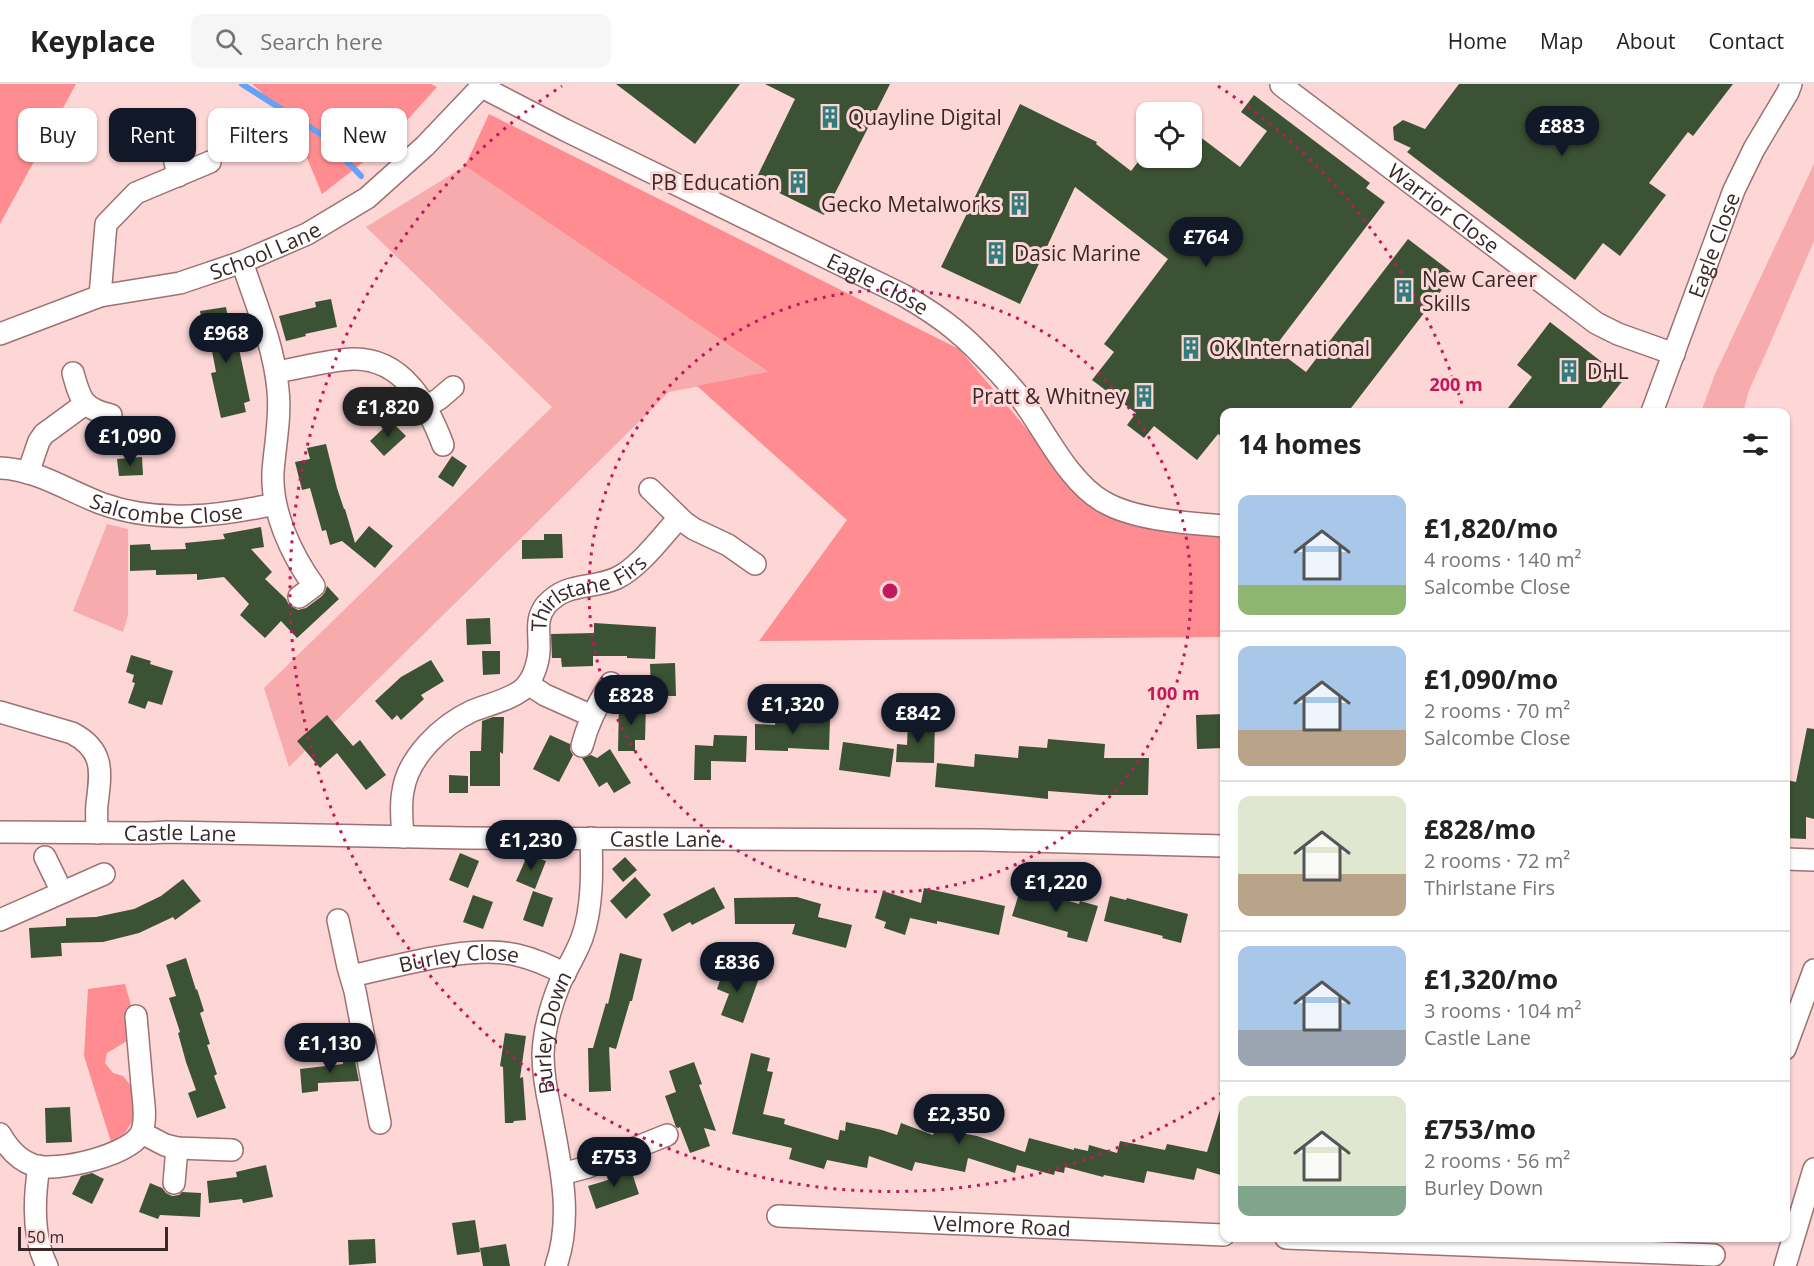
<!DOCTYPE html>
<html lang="en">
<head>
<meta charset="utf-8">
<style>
	:root { --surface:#fff; --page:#f6f6f6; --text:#222; --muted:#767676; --line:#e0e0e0; --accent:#111827 }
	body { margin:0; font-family:"Open Sans",sans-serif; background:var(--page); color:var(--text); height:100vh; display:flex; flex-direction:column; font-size:22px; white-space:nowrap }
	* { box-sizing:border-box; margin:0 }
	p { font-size:20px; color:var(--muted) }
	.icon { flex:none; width:33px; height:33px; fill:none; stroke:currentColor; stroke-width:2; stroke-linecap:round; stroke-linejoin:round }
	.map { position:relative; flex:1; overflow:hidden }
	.sheet { position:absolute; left:1220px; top:324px; width:570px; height:834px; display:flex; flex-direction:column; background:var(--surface); border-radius:12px; box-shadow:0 2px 4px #0004 }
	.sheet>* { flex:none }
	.guide { position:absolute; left:18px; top:24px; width:570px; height:54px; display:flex; gap:12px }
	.tools { position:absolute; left:1136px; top:18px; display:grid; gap:12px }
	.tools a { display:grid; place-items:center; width:66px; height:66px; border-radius:12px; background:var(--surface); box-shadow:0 2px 4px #0004; font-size:30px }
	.scale { position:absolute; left:18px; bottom:15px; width:150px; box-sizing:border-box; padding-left:6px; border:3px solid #3a2828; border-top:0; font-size:16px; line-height:21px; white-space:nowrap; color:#3a2828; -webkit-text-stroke:4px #fdd6d6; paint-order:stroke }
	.price { position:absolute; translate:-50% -51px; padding:0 14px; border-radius:21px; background:var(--accent); color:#fff; font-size:20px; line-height:39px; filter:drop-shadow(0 2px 3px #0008) }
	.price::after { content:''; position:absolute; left:50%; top:36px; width:18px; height:14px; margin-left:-9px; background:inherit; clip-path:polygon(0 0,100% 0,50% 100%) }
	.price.current { background:#222; color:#fff }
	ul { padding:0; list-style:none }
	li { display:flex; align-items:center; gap:18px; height:150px; padding:0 18px }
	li+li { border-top:2px solid var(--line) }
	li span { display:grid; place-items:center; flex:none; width:168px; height:120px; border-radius:12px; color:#555 }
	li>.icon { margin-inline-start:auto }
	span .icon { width:72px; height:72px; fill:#fffc; stroke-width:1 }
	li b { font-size:26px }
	h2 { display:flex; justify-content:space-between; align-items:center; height:72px; padding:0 18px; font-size:26px }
	.pill { padding:0 21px; border-radius:12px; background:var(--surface); box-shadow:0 2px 4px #0004; font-size:21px; line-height:54px }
	.pill.current { background:var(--accent); color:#fff }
	header { display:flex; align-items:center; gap:36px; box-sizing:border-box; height:84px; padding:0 30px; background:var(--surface); border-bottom:2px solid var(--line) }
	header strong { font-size:28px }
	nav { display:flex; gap:33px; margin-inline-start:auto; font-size:21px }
	.search { width:420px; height:54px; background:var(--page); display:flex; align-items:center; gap:15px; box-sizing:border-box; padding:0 21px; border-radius:12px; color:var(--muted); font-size:22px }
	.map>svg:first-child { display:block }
	.green { fill:#f7abad }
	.forest { fill:#ff8c91 }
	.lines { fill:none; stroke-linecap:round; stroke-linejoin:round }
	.stream { stroke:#67a0f5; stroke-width:6 }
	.building { fill:#3c5234 }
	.minor-casing { stroke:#9d7172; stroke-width:24 }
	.minor { stroke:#fff; stroke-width:21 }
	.ring { fill:none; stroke:#c2185b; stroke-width:3; stroke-dasharray:3 6 }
	.labels { text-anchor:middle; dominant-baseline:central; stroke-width:6; stroke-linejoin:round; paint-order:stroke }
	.poi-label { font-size:21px; fill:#3a2828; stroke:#fdd6d6; text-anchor:start }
	.street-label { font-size:21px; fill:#3a2828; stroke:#fdd6d6 }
	.centre { fill:#c2185b; stroke:#fdd6d6; stroke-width:3 }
	.ring-label { font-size:18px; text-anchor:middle; font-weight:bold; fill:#c2185b; stroke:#fdd6d6; stroke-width:6; stroke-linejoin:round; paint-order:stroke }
</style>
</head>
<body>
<header>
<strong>Keyplace</strong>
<div class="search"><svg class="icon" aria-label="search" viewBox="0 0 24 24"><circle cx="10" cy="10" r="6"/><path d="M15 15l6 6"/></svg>Search here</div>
<nav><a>Home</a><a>Map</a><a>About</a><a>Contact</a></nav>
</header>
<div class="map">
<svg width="1814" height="1182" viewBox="0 0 1814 1182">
	<rect width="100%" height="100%" fill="#fdd6d6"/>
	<!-- green -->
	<g class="green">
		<polygon points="1814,80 1814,157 1766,269 1749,306 1743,328 1701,328 1715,290"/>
		<polygon points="465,82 769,289 669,308 289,683 264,604 552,323 366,143"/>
		<polygon points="107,440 128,445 128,531 123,548 73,527"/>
	</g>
	<!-- forest -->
	<g class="forest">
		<polygon points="0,0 76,0 0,140"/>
		<polygon points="252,0 431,0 437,3 383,63 322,110 290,33"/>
		<polygon points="489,30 959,265 1088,417 1224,450 1224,553 759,557 847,436 697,302 768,288 465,82"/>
		<polygon points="125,900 133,928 127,957 107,969 105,979 113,989 123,992 132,1003 136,1011 133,1036 125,1049 111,1058 84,972 88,905"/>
	</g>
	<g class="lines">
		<!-- stream -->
		<polyline class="stream" points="242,0 322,51 361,92"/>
	</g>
	<!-- building -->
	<g class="building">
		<polygon points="616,0 740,0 695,60"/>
		<polygon points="765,0 890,0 824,131 755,97 795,15"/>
		<polygon points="1459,0 1733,0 1693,52 1688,48 1649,99 1666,111 1620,172 1603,159 1575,196 1407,68 1411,64 1394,56 1393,43 1403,36 1425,45"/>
		<polygon points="1254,11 1370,99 1366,104 1385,118 1274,264 1306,288 1408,155 1454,190 1348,328 1224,328 1224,354 1218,350 1197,376 1154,342 1144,354 1127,341 1136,329 1092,296 1114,268 1104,260 1168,175 1075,103 1020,220 941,183 1020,20 1097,58 1096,60 1131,87 1141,74 1191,74 1191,46 1240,83 1267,47 1241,28"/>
		<polygon points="331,215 337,243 305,250 306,252 286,257 279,232 316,223 315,218"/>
		<polygon points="226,223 233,261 238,260 250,317 244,319 246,328 221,334 211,289 216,288 208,246 203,247 200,227"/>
		<polygon points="1550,238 1624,295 1598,328 1505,328 1532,293 1517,281"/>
		<polygon points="391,337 406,352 384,372 370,357"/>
		<polygon points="326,360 337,404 344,425 345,425 355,459 369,442 393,462 375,484 342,457 330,461 326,446 322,447 310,404 302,406 295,378 310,375 307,364"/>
		<polygon points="452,372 467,382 453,403 438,393"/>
		<polygon points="142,373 143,391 119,392 117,375"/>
		<polygon points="261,443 264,463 251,465 272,488 265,495 286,515 289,521 298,526 306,524 322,512 325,508 327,502 339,515 297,554 281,537 265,554 240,531 249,520 224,493 197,496 197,490 156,491 156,486 130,487 130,461 150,460 151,466 186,465 185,459 225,455 223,450"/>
		<polygon points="544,450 562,450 563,474 522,475 522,456 544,456"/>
		<polygon points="490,534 491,560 467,561 466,535"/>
		<polygon points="594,539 656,543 655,575 627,574 627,572 593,572 593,582 562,583 561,574 552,574 551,550 594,549"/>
		<polygon points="482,567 500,567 500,590 483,591"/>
		<polygon points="131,571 151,577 150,580 173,587 162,621 148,617 145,625 128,619 135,599 132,598 134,591 126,588"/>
		<polygon points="431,576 444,597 421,611 424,615 401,636 397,631 392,636 375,617 401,593"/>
		<polygon points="675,579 676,612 651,612 650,580"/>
		<polygon points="619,620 646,621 645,656 635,656 635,667 618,667"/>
		<polygon points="1224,630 1224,664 1197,665 1196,631"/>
		<polygon points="327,631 353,662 360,656 386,691 366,706 337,669 320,684 297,657"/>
		<polygon points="493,633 504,633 503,670 500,668 500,702 470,702 470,667 481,667 482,637"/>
		<polygon points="776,634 830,636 829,666 788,664 788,667 755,666 755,640 775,641"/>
		<polygon points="908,637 935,638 934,679 896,678 897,660 907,661"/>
		<polygon points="1807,644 1814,645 1814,735 1806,733 1806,755 1785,754 1785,705 1787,696 1796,698"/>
		<polygon points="550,651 570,660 570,666 573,671 559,698 533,685"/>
		<polygon points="714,651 747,652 746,678 711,677 711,696 694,696 695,661 713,662"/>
		<polygon points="1048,655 1105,660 1104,674 1149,674 1148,711 1101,711 1048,707 1048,715 935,703 937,679 974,683 975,670 1018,674 1019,662 1047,664"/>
		<polygon points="843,658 894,665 890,693 839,686"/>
		<polygon points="610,665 631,699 614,709 607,698 599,703 582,674 591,671 597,674"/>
		<polygon points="449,691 468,692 468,709 449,709"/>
		<polygon points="460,769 479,777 468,804 449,796"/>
		<polygon points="528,770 546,777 535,805 516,797"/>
		<polygon points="625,773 637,786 623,798 612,785"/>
		<polygon points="635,793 651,811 626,835 610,817"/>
		<polygon points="183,795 201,817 175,836 173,833 139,849 103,858 61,859 62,872 31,874 29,844 66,842 66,834 96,833 134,825 161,812"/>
		<polygon points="714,803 725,824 692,841 690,838 672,848 663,830"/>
		<polygon points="1021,803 1079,820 1080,817 1098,822 1087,858 1067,853 1068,848 1012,832"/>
		<polygon points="924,804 1005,822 999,851 937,837 937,840 910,834 905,851 884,844 886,838 875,834 883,807 921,819"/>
		<polygon points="533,807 553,814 543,843 523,836"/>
		<polygon points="473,811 493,818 483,845 463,838"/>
		<polygon points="1110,812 1126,816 1127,814 1188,830 1181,859 1162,854 1163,852 1104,837"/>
		<polygon points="797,813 821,820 818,833 852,841 846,864 792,850 795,840 735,840 734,814"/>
		<polygon points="620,869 642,875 632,917 630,917 616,965 609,963 611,1007 589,1008 588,964 593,964 606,919 608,920"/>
		<polygon points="186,874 196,906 197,905 204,927 200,929 210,960 207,961 217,990 214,992 226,1024 197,1034 188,1009 196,1006 186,978 178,949 180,948 169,914 176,912 166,881"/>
		<polygon points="725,882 759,894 743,939 721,931 729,910 717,905"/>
		<polygon points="505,949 526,952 520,994 523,993 526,1036 514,1037 513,1039 505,1039 503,983 500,982"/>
		<polygon points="353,967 359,997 318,999 318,1007 302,1009 300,985 343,980 343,968"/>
		<polygon points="751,969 770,974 767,987 773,988 763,1030 785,1035 784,1040 838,1056 840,1046 845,1047 846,1038 882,1046 897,1051 901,1039 933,1051 935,1044 977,1052 1025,1068 1029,1054 1074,1066 1074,1064 1088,1067 1089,1061 1117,1069 1120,1057 1165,1066 1167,1060 1207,1068 1220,1026 1224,1026 1224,1092 1197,1084 1194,1096 1147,1087 1144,1099 1104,1091 1103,1093 1065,1083 1064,1089 1055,1087 1054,1091 1017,1081 1015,1089 968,1074 965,1088 915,1078 912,1087 869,1072 867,1084 827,1076 824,1085 789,1075 792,1064 732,1050"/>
		<polygon points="694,978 702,1000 699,1001 716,1047 704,1044 710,1062 690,1069 680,1043 678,1044 676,1043 665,1012 676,1008 669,987"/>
		<polygon points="70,1023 72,1058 46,1059 45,1024"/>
		<polygon points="629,1080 639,1110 596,1125 588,1102 608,1096 606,1089"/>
		<polygon points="266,1081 273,1113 243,1119 242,1115 209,1119 207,1097 237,1093 236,1088"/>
		<polygon points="92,1089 104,1095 92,1120 72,1110 81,1092"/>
		<polygon points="150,1099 162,1104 166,1109 172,1112 179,1111 182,1108 201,1109 200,1133 160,1131 158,1135 139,1128"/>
		<polygon points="475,1136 480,1168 457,1171 452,1139"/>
		<polygon points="375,1155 376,1179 349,1181 348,1156"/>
		<polygon points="506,1160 510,1182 483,1182 480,1164"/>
	</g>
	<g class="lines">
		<!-- minor casing -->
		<g class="minor-casing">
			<g id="minor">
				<path id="s1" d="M1281,1L1596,239L1618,250L1674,270"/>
				<path id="s2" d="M482,3L565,46L903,211C945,235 966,253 998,288C1006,297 1015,306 1022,316C1045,347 1069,399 1104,418C1135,436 1188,439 1224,442"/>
				<polyline points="172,64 178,92"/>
				<path d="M242,178C256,220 274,262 278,306C281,333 275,360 273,388C271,427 291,470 314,502L299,513"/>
				<polyline points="100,212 106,140 136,109 210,78"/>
				<path id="s3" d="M0,250L100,212L180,199L242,178L307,150L367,114L425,62L484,0"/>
				<path d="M276,288C301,284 328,276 353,275C403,274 428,321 443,361"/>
				<path d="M73,289C80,315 83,325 111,331"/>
				<polyline points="427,322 439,315 453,303"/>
				<path id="s4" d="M1652,328L1734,106L1754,65L1788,8L1791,0"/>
				<path id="s5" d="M0,384C36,385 70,408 103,420C159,440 220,432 275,420"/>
				<polyline points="28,389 39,357 44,350 85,320"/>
				<polyline points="650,405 684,438 694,445 728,461 755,480"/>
				<polyline points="528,600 545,611 592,632"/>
				<path d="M0,628L72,649C105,666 101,688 97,720C96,729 97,739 97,749"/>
				<path d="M582,662C588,638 598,619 611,599"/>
				<path id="s6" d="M0,748L149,749L167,748L467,754L982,756L1224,762"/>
				<path id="s7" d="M403,753C402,738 400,722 403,707C408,673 442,641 472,627C489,620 507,617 522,606C534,596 540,575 539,560C539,545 536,534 546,521C568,497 591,506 617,494C640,483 662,452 679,434"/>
				<polyline points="45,773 62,808"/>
				<polyline points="1785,775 1814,776"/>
				<polyline points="0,836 104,790"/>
				<polyline points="338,836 348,883 355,907 380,1039"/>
				<path id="s8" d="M351,892C399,882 469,860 517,871C534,875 550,882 565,890"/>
				<polyline points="1785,965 1814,886"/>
				<polyline points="142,1049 165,1061 177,1064 232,1066"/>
				<path d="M0,1050C8,1064 18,1076 33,1081C55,1089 134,1071 142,1047C147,1033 143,1015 142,1001C140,978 138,955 136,932"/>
				<path d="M39,1082C34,1114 32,1153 47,1182"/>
				<polyline points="562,1090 588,1083 667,1051"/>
				<polyline points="174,1099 177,1064"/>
				<path id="s9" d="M778,1132L1224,1151"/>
				<polyline points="1286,1154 1714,1171"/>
				<path id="s10" d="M556,1182C574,1130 559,1076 550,1024C546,1006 543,988 543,970C544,946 551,921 560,899C567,884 576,870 582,854C593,823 592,786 591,754"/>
				<polyline points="1785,1182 1814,1085"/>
			</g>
		</g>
		<!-- minor -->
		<use href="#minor" class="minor"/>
	</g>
	<!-- distance rings -->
	<g class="ring">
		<circle cx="890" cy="507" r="301"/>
		<path d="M1222 1009A602 602 0 1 1 562 2M1218 2A602 602 0 0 1 1464 326"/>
	</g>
	<!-- icons -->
	<defs>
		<g id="building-bare" transform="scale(1.8)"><path d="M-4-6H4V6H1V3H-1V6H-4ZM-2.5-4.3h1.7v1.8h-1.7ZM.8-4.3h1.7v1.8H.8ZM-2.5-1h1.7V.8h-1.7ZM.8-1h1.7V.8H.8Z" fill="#327c7e" stroke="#fdd6d6" stroke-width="2.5" paint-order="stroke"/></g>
	</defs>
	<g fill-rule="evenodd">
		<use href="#building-bare" x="830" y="33"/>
		<use href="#building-bare" x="798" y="98"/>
		<use href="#building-bare" x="1019" y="120"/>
		<use href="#building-bare" x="996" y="169"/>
		<use href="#building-bare" x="1404" y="207"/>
		<use href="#building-bare" x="1191" y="264"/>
		<use href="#building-bare" x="1569" y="287"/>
		<use href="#building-bare" x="1144" y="312"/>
	</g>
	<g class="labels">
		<!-- poi labels -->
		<g class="poi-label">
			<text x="848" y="33">Quayline Digital</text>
			<text x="780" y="98" text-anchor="end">PB Education</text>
			<text x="1001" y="120" text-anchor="end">Gecko Metalworks</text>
			<text x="1014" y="169">Dasic Marine</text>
			<text x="1422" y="195">New Career<tspan x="1422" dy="24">Skills</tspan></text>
			<text x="1209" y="264">OK International</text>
			<text x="1587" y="287">DHL</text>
			<text x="1126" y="312" text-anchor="end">Pratt &amp; Whitney</text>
		</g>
		<!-- street labels -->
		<g class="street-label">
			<text stroke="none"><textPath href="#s1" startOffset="204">Warrior Close</textPath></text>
			<text stroke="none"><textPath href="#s4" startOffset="178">Eagle Close</textPath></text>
			<text stroke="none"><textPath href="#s3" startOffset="279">School Lane</textPath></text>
			<text stroke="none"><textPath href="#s2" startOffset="442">Eagle Close</textPath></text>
			<text stroke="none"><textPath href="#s5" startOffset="174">Salcombe Close</textPath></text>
			<text stroke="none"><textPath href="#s7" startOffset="342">Thirlstane Firs</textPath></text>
			<text stroke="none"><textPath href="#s6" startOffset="180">Castle Lane</textPath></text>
			<text stroke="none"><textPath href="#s6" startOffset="666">Castle Lane</textPath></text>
			<text stroke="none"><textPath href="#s8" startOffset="110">Burley Close</textPath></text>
			<text stroke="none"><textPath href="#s10" startOffset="237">Burley Down</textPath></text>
			<text stroke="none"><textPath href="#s9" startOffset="224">Velmore Road</textPath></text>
		</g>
	</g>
	<circle cx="890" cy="507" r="9" class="centre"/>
	<g class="ring-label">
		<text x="1456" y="307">200 m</text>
		<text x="1173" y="616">100 m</text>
	</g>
</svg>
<div class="tools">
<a><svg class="icon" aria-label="locate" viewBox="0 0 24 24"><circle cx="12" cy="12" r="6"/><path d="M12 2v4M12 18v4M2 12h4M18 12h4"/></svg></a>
</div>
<div class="scale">50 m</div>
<b class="price" style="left:1562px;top:73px">£883</b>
<b class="price" style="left:1206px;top:184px">£764</b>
<b class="price" style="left:226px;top:280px">£968</b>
<b class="price current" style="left:388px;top:354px">£1,820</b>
<b class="price" style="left:130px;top:383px">£1,090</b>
<b class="price" style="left:631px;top:642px">£828</b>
<b class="price" style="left:793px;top:651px">£1,320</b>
<b class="price" style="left:918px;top:660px">£842</b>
<b class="price" style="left:531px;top:787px">£1,230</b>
<b class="price" style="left:1056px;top:829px">£1,220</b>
<b class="price" style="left:737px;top:909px">£836</b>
<b class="price" style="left:330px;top:990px">£1,130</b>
<b class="price" style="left:959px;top:1061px">£2,350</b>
<b class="price" style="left:614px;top:1104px">£753</b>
<div class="guide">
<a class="pill">Buy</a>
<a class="pill current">Rent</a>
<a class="pill">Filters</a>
<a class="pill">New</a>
</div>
<section class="sheet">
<h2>14 homes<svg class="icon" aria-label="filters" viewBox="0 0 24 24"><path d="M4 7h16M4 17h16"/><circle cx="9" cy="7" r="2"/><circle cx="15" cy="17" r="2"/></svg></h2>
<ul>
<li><span style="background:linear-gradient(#a9c7e8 75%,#8fb573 0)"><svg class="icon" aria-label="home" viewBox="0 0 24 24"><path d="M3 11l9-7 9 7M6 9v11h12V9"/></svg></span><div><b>£1,820/mo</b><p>4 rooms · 140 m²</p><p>Salcombe Close</p></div></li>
<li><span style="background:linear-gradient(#a9c7e8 70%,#b9a48a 0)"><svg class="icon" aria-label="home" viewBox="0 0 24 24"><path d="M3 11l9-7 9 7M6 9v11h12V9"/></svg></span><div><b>£1,090/mo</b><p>2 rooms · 70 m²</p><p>Salcombe Close</p></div></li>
<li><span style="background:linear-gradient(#dfe7d0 65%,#b9a48a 0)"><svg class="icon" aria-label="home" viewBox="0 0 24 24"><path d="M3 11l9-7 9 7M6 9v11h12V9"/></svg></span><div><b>£828/mo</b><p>2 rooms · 72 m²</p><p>Thirlstane Firs</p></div></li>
<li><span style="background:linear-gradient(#a9c7e8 70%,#9aa5b1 0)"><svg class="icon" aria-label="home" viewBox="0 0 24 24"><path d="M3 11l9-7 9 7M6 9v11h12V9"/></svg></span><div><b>£1,320/mo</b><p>3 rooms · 104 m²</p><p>Castle Lane</p></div></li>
<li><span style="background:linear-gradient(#dfe7d0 75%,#7fa58c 0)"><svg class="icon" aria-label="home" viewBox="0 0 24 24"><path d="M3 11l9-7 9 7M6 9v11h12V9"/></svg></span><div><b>£753/mo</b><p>2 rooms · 56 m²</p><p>Burley Down</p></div></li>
</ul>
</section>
</div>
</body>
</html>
